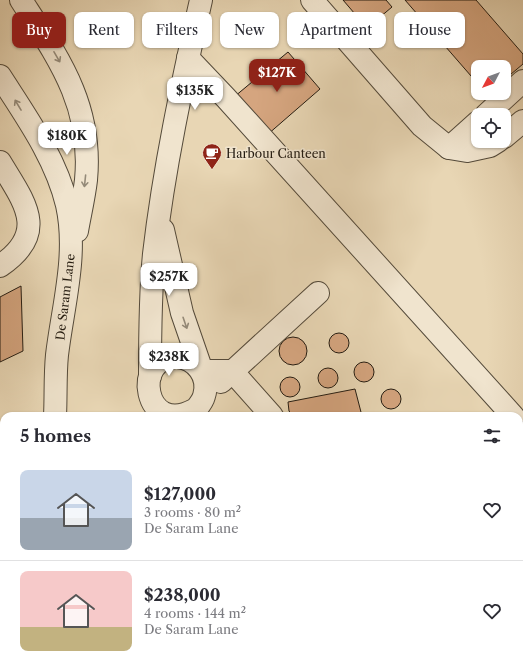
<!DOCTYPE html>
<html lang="en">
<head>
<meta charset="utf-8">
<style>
	:root { --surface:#fff; --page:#f7f7f7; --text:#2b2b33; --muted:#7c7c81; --line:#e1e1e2; --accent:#8f2418 }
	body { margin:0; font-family:"Libre Caslon Text",serif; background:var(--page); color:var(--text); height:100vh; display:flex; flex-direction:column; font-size:15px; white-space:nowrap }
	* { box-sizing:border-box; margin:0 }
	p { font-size:13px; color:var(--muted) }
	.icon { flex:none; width:22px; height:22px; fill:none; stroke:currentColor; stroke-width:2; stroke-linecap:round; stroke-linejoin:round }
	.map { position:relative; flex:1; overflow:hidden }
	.sheet { position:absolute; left:0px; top:412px; width:523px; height:256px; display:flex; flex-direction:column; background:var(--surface); border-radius:12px 12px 0 0; box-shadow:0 1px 3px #0004 }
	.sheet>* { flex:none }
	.top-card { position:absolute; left:12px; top:12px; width:499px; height:36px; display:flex; gap:8px }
	.needle { width:26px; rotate:229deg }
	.buttons { position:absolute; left:471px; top:60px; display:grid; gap:8px }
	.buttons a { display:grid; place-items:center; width:40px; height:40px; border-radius:8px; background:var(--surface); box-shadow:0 1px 3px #0004; font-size:20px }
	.price { position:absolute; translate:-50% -34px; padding:0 9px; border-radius:8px; background:#fff; color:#222; font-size:13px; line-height:26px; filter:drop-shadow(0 1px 2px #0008) }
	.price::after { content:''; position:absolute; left:50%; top:24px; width:12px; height:9px; margin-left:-6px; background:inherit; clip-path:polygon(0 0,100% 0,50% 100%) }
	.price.current { background:var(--accent); color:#fff }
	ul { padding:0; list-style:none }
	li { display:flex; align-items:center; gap:12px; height:100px; padding:0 20px }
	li+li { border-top:1px solid var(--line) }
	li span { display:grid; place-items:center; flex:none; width:112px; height:80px; border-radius:8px; color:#555 }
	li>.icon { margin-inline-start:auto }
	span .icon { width:48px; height:48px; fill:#fffc; stroke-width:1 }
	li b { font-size:17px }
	h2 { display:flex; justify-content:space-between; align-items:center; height:48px; padding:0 20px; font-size:17px }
	.chip { padding:0 14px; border-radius:8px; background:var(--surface); box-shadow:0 1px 3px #0004; font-size:14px; line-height:36px }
	.chip.current { background:var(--accent); color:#fff }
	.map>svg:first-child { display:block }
	.water { fill:#9db6b9; stroke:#6c7876 }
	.building { fill:#d5a57f; stroke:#231b11 }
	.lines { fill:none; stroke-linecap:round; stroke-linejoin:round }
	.minor-casing { stroke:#544a3a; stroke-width:24 }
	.minor { stroke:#f0e4ce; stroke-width:22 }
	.oneway { stroke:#948a79 }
	.labels { text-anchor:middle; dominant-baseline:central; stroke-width:3; stroke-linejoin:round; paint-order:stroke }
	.poi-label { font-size:12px; fill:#231b11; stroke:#f0e4ce; text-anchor:start }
	.street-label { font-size:12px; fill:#231b11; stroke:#f0e4ce }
</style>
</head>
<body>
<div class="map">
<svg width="523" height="668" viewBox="0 0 523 668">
	<rect width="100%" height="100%" fill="#e8d6b4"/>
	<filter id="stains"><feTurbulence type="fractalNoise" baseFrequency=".005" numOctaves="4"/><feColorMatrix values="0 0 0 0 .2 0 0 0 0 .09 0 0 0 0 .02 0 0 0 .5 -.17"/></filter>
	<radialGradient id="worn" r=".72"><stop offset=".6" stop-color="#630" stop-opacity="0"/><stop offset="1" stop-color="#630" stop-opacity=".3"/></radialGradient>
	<!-- water -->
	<g class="water">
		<polygon points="523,518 523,616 519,612 519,522"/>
		<polygon points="519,635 523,640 523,668 360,668 365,664 519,664"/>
	</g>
	<!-- building -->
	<g class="building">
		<polygon points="343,0 386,0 392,7 367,28"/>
		<polygon points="405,0 476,0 523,54 523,64 504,80 504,67 478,67 478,84"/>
		<polygon points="288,52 320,89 267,135 234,97"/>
		<polygon points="21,286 23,351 0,362 0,297"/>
		<circle cx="339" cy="343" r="10"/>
		<circle cx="293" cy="351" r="14"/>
		<circle cx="364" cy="372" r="10"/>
		<circle cx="328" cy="378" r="10"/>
		<circle cx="290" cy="387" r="10"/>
		<circle cx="391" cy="399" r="10"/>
		<polygon points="355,389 362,416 293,416 289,411 288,402"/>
		<polygon points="0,645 4,648 4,664 24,664 30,668 0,668"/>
		<polygon points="150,664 182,664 186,668 153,668"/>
		<polygon points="223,664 312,664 308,668 227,668"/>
	</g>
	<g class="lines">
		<!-- minor casing -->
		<g class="minor-casing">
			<g id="minor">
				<path d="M21,0C59,59 93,106 86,180C84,197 80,214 77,231"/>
				<polyline points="312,0 422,126 449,148 467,151 490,146 498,141"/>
				<polyline points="188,58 226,98 513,416"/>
				<path d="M0,76C25,115 56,158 67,205C78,255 63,305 57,355C55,375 56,396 55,416"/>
				<polyline points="486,115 523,81"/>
				<polyline points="504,137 523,121"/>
				<polyline points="449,148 478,122"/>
				<path d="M0,162C24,202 50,232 0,266"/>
				<polyline points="163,230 182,313 202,371 232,371"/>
				<polyline points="232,371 272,416"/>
				<path d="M150,376C150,335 150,294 154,254C164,168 182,84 201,0"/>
				<polyline points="221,382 318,293"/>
				<path d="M191,416C195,409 202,404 204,396C210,377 196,358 177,357C131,356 144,437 194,410"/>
				<polyline points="0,597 4,600"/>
				<polyline points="82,664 84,668"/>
			</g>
		</g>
		<!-- minor -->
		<use href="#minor" class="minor"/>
	</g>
	<!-- one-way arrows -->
	<defs><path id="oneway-shaft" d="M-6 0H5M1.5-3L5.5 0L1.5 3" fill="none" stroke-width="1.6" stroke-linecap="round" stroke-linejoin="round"/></defs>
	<g class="oneway">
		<use href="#oneway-shaft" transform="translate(57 57) rotate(60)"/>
		<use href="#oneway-shaft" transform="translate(18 105) rotate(-121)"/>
		<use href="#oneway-shaft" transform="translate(85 181) rotate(96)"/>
		<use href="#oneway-shaft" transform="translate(185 323) rotate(71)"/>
	</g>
	<!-- icons -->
	<defs>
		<g id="cafe-pin" transform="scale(1)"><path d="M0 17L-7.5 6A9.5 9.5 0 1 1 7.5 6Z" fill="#8f2418" stroke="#f0e4ce"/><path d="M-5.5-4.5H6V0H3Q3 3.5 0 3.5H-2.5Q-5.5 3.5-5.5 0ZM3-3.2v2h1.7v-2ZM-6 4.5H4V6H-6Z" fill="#fff"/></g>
	</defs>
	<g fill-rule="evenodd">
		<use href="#cafe-pin" x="212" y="153"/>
	</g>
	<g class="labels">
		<!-- poi labels -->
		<g class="poi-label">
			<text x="226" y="153">Harbour Canteen</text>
		</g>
		<!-- street labels -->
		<g class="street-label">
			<text transform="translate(65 297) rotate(-83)">De Saram Lane</text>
		</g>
	</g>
	<rect width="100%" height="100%" filter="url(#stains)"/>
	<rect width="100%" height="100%" fill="url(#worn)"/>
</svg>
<div class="buttons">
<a><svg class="needle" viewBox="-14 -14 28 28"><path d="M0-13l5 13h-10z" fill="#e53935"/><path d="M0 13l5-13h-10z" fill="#7c7c81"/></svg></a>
<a><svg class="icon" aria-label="locate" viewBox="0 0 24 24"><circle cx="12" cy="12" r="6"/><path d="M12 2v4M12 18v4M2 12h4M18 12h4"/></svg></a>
</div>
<b class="price current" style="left:277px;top:93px">$127K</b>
<b class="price" style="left:195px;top:111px">$135K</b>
<b class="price" style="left:67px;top:156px">$180K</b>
<b class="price" style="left:169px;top:297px">$257K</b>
<b class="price" style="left:169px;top:377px">$238K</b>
<div class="top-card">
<a class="chip current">Buy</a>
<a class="chip">Rent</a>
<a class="chip">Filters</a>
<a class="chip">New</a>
<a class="chip">Apartment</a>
<a class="chip">House</a>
</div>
<section class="sheet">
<h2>5 homes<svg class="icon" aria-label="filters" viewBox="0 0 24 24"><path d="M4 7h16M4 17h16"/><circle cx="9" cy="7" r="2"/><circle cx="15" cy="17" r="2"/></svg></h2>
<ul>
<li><span style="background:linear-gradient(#c9d6e8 60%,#9aa5b1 0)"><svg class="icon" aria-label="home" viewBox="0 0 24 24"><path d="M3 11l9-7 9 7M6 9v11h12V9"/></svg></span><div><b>$127,000</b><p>3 rooms · 80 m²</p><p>De Saram Lane</p></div><svg class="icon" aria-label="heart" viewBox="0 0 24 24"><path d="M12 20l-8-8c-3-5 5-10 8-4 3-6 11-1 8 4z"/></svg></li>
<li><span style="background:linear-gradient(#f6c9c9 70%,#c2b280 0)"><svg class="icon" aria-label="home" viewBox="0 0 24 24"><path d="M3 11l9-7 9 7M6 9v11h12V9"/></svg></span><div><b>$238,000</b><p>4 rooms · 144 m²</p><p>De Saram Lane</p></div><svg class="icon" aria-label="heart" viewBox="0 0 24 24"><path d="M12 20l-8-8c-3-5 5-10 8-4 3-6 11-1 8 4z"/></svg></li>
</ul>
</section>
</div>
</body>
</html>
